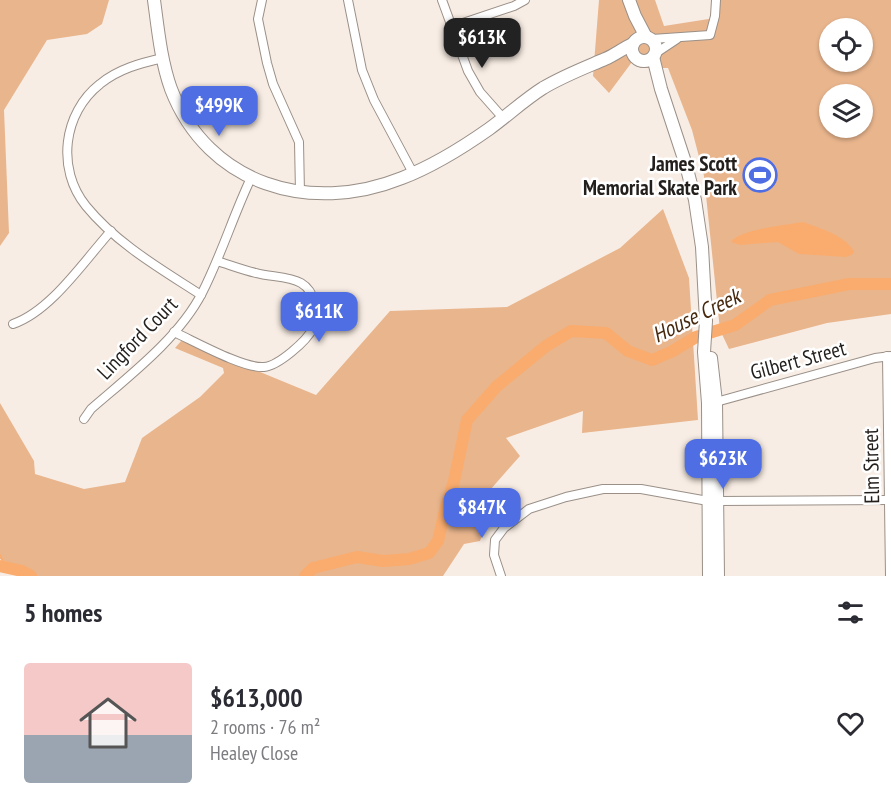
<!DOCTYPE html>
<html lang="en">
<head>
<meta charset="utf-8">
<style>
	:root { --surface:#fff; --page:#f2f2f3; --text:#2b2b33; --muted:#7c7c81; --line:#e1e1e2; --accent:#4f6ee3 }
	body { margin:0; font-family:"PT Sans Narrow",sans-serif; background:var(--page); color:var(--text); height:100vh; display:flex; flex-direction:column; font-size:22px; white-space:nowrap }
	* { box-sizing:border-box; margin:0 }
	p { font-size:20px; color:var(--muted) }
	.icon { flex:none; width:33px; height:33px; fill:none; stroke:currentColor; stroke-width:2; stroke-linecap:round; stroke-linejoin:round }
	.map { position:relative; height:576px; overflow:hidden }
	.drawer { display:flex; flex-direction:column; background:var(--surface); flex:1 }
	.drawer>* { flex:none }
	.fabs { position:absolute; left:819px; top:18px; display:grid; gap:12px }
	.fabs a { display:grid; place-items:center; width:54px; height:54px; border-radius:50%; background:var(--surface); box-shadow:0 2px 4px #0004; font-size:30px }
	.price { position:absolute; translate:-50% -51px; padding:0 14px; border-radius:12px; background:var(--accent); color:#fff; font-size:20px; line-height:39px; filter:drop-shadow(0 2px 3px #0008) }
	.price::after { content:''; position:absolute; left:50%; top:36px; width:18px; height:14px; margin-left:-9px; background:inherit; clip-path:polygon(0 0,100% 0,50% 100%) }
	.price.selected { background:#222; color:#fff }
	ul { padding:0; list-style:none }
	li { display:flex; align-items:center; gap:18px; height:150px; padding:0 24px }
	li+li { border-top:2px solid var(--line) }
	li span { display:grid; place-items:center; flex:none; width:168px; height:120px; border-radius:6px; color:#555 }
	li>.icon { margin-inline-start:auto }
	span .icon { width:72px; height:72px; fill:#fffc; stroke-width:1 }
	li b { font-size:26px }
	h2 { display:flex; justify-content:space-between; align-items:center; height:72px; padding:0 24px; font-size:26px }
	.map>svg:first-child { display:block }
	.green { fill:#e9b58d; fill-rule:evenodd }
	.water { fill:#f9ac6e }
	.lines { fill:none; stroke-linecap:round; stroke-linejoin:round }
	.stream { stroke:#f9ac6e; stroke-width:2 }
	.river { stroke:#f9ac6e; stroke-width:12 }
	.street-casing { stroke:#9a9088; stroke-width:10 }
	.secondary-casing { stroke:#9a9088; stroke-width:14 }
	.street { stroke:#fff; stroke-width:8 }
	.secondary { stroke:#fff; stroke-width:12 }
	.labels { text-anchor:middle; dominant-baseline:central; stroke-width:5; stroke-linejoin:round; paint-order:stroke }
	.poi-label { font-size:21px; font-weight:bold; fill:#231f1c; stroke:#fff; text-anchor:end }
	.street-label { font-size:21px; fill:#231f1c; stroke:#fff }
	.water-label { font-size:22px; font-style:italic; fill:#46280d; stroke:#fff }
</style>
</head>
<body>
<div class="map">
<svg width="891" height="576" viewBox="0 0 891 576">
	<rect width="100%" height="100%" fill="#f8ede4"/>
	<!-- green -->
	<g class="green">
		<polygon points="0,0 109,0 102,24 87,34 47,40 4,110 9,233 0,246"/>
		<path d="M599,0H655L664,26L715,18V0H891V314L827,323L729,349L720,330L704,176L692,130L668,68H641L632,62L609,93L593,76ZM830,28H862V62H830ZM830,94H862V128H830Z"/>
		<polygon points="663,209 689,278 698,420 582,433 583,411 506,438 520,456 490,490 498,521 485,528 480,541 464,544 443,576 36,576 0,559 0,403 34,461 35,474 84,489 125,482 142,438 200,397 224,373 223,368 175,348 182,340 316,395 390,311 507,307 620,248"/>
	</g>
	<!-- water -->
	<path class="water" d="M803,222C821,229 843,234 854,251L853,254L846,257L799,254L778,242L740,245L731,242C740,229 787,225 803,222Z"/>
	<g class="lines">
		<!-- stream -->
		<polyline class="stream" points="0,555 6,568"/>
		<!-- river -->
		<g class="river">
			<polyline points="0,566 22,571 31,576"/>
			<polyline points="305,576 313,568 357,557 383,561 409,559 429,553 438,541 445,510 454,481 467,420 497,386 546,346 571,331 606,333 628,351 652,360 671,352 696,337 735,325 770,300 849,284 891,284"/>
		</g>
		<!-- street casing -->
		<g class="street-casing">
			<g id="street">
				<polyline points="262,0 258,19 267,63 273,84 299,142 300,193"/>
				<polyline points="348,0 362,70 374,100 413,173"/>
				<polyline points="442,0 468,71 480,92 503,118"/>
				<polyline points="451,27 514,6 525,0"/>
				<polyline points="652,39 710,35 715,16 716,0"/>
				<polyline points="656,53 677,39"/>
				<path d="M163,58C141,63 118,69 100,84C63,113 56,169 86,206C117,244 161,269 201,295"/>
				<path d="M13,324C51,311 84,261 111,231"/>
				<path d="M174,332C194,341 244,369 264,367C278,366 307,341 313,328C320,315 315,291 301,283C289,276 270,277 256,273C243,270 230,265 217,261"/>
				<polyline points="887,356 890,576"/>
				<polyline points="716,402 875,358 891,356"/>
				<path d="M84,419L91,409C129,376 179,338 202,293C221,256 233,216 251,178"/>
				<polyline points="718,501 889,500"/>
				<polyline points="501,576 494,555 495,540 504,528 529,509 566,497 603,489 641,489 708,501"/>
			</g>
		</g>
		<!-- secondary casing -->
		<g class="secondary-casing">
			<g id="secondary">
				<path d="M154,0C158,30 161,61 171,89C208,185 310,215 402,178C433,166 462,148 489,129C507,116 524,100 543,88C563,76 584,68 605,59C615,55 623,48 633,44"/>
				<polyline points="629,0 635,16 646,37"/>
				<circle cx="644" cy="49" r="12"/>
				<polyline points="653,57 661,89 686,165 695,200 702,247 706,321 704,352 708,403 709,576"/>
				<polyline points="711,358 716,402 718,576"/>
			</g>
		</g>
		<!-- street -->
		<use href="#street" class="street"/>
		<!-- secondary -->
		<use href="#secondary" class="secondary"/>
	</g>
	<!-- icons -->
	<defs>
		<g id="stadium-ring" transform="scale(1.725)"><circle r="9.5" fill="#fff" stroke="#4f6ee3" stroke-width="1.5"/><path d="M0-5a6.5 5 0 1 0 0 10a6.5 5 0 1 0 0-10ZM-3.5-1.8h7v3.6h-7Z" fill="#4f6ee3"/></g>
	</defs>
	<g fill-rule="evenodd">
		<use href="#stadium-ring" x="760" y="175"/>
	</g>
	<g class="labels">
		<!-- poi labels -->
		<g class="poi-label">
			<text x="737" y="163">James Scott<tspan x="737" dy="24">Memorial Skate Park</tspan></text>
		</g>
		<!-- street labels -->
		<g class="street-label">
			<text transform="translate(137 338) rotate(-46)">Lingford Court</text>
			<text transform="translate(798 360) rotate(-15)">Gilbert Street</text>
			<text transform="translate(871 466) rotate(-91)">Elm Street</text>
		</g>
		<!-- water labels -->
		<g class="water-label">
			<text transform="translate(696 315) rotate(-26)">House Creek</text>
		</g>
	</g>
</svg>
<div class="fabs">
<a><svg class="icon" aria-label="locate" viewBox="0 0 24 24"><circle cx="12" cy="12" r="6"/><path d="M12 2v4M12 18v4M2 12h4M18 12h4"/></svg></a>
<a><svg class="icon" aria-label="layers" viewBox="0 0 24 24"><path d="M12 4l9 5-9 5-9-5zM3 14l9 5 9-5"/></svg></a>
</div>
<b class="price selected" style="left:482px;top:69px">$613K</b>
<b class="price" style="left:219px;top:137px">$499K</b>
<b class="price" style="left:319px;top:343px">$611K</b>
<b class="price" style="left:723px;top:490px">$623K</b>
<b class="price" style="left:482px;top:539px">$847K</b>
</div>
<section class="drawer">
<h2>5 homes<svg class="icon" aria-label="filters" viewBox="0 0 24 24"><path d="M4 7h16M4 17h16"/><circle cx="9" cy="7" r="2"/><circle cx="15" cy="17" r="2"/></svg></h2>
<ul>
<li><span style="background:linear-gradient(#f6c9c9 60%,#9aa5b1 0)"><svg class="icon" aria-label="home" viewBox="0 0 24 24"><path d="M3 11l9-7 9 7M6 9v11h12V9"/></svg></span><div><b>$613,000</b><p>2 rooms · 76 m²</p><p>Healey Close</p></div><svg class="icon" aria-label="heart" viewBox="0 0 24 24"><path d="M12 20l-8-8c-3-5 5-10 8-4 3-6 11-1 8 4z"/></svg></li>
</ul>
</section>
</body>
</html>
